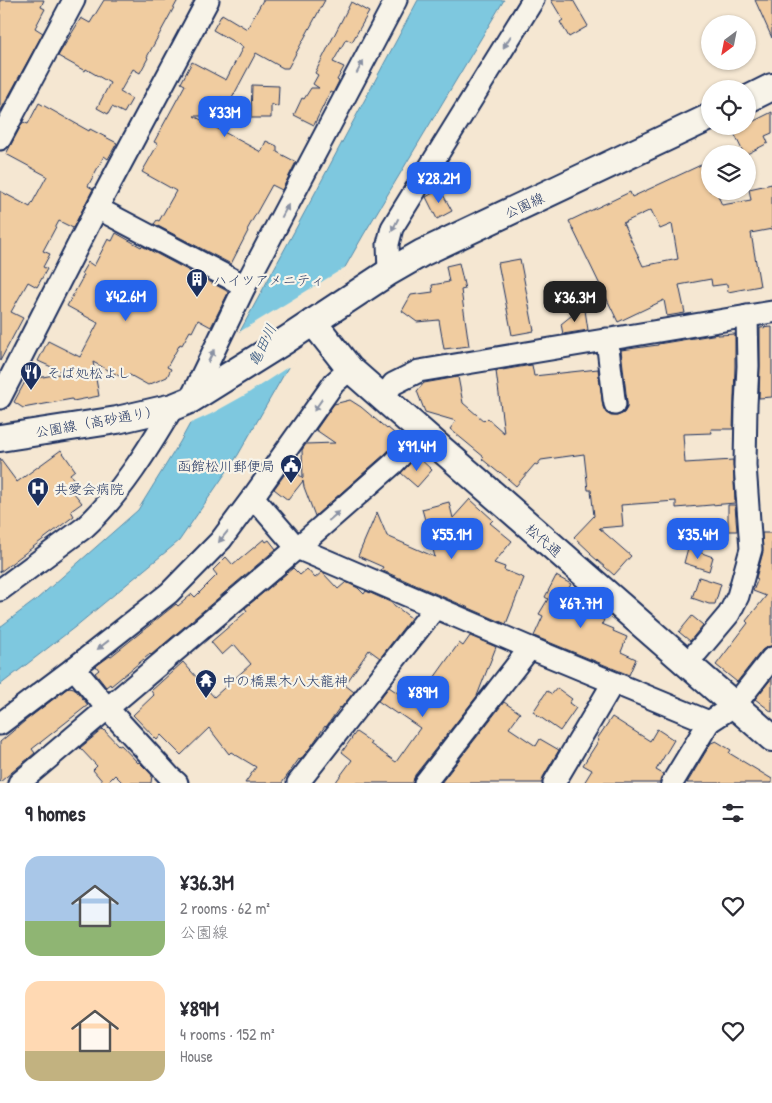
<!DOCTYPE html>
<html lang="en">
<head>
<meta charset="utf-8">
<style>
	:root { --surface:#fff; --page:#f7f7f7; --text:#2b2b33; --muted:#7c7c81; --accent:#2563eb }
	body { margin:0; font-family:"Patrick Hand","Klee One",sans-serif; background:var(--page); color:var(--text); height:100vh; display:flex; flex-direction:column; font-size:19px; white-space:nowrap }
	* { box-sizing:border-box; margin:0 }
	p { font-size:16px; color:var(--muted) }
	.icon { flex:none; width:28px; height:28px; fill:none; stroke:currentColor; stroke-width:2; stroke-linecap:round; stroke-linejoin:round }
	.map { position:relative; height:783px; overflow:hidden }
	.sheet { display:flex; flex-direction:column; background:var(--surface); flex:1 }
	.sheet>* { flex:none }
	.needle { width:32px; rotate:212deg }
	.controls { position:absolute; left:701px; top:15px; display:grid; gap:10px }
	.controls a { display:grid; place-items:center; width:55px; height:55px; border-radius:50%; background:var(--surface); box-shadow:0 1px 4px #0004; font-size:25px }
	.price { position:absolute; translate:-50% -42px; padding:0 11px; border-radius:10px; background:var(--accent); color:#fff; font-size:16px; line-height:32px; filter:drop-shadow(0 1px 2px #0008) }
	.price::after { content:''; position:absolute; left:50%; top:30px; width:15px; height:11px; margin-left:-8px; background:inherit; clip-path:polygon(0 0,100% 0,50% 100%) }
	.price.on { background:#222; color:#fff }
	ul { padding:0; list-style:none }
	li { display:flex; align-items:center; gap:15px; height:125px; padding:0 25px }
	li span { display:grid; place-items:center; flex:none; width:140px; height:100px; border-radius:15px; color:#555 }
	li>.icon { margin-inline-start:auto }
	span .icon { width:60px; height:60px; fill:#fffc; stroke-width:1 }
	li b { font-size:21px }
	h2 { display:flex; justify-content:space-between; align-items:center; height:60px; padding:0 25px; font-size:21px }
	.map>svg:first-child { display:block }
	.water { fill:#7ec8df; stroke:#568bab }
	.pier { fill:#f5e7d2 }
	.building { fill:#f0cca0; stroke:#1b2f5e; fill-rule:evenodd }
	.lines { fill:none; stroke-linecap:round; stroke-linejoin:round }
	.minor-casing { stroke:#1b2f5e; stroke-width:25 }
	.tertiary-casing { stroke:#1b2f5e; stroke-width:30 }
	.minor { stroke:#f7f3e8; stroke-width:21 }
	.tertiary { stroke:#f7f3e8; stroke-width:26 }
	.oneway { fill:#8991a3 }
	.labels { text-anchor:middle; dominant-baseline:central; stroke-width:4.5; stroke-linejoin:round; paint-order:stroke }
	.street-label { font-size:14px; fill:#1b2f5e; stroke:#f7f3e8 }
	.poi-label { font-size:14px; fill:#1b2f5e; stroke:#f7f3e8; text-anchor:start }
	.water-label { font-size:15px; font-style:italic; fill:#34557e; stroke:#f7f3e8 }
</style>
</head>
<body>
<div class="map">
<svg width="772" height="783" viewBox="0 0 772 783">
	<rect width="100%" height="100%" fill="#f5e7d2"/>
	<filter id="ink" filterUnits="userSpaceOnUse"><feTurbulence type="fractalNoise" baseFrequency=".02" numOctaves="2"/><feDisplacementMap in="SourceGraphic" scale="10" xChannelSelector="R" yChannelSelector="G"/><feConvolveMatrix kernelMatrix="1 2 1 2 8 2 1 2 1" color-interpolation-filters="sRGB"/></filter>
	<g filter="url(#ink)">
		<!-- water -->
		<polygon class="water" points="418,0 504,0 364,234 238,455 179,541 75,627 0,685 0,627 37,599 138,510 180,442 307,208"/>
		<!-- pier -->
		<polygon class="pier" points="349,265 291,367 288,367 247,394 211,414 187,425 236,334"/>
		<!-- building -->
		<g class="building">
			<polygon points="0,0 44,0 41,7 45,9 35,28 43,33 0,112"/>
			<polygon points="104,0 178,0 147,57 148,58 140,73 133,69 120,92 132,99 124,113 112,107 108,114 97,108 110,83 86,69 85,71 58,56 81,18 90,23"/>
			<polygon points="263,0 325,0 288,68 283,68 256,53 230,102 221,97 211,116 194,116 261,152 266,141 277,146 277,152 296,162 282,190 272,185 247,230 248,231 231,264 154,224 157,220 159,221 176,191 142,172 158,144 154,142 185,85 181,83 192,62 226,80 243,47 213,30 222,14 247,29"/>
			<polygon points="551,0 573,0 588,26 569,37 560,22 563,20"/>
			<polygon points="755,0 772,0 772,38"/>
			<polygon points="351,2 369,12 352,42 346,39 333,62 344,67 337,80 339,81 333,93 330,92 314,125 294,115 302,98 304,99 311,88 319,88 313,84 318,75 315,73"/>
			<polygon points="252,85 279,86 278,107 271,104 271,118 251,118"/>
			<polygon points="39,103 89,131 90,129 117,143 108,159 104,156 88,186 93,189 73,228 59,221 43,251 50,254 43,267 47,269 37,287 28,282 11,312 23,318 0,361 0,191 30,207 47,176 6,154 23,122 28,124"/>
			<polygon points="772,112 772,133 765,136 768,143 747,154 744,154 733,131 743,126 748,126 748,124"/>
			<path d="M710,162V191H716L722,205L751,200L749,189L772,184V229L751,233L760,286L728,292L727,284L712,286L711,279L679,285L685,313L667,316L664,300L618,322L569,221L630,192L632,197L703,164ZM651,210L660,229L672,224L678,259L643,266L623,223Z"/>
			<polygon points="440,189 452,211 437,219 426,197"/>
			<polygon points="116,233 141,247 142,246 227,291 228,293 211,327 198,320 192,332 190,331 182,345 180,344 167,367 171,369 167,377 148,385 128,374 125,379 93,362 99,396 73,401 72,399 23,408 14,402 26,380 65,373 38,361 48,341 80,357 98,323 67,306 84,275 81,274 88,262 94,266 108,239 112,241"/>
			<polygon points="520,259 534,331 512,335 498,263"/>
			<polygon points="459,263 465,289 461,290 469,346 444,349 439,320 417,322 402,311 411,295 433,292 432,285 449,282 446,266"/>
			<polygon points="585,310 588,330 563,334 561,324 576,312"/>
			<polygon points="772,327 772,397 759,398 760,366 760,328"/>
			<polygon points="718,334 718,335 735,334 735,366 733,429 711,429 712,433 683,434 685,463 733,460 735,503 676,508 676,501 621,505 623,526 599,528 631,556 614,575 590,554 591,553 574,537 594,516 591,490 588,490 584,454 541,460 537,465 535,464 516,486 500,472 499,473 482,459 484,457 450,429 456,421 425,412 417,391 424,383 458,377 463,403 484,421 487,418 504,433 496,371 532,365 534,376 598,369 603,407 606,413 611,416 617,416 624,413 627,408 627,402 621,350 658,345 658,344"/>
			<polygon points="350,400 361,407 387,429 388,428 400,438 385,454 315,516 304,487 303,481 288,500 274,489 290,467 303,478 302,450 306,444 335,443 316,430 334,404"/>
			<polygon points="61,450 75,470 70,474 76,483 70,488 82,503 71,511 74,516 0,572 0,459 17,482"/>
			<polygon points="417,456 432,470 417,487 401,473"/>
			<polygon points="470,499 493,520 490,523 512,541 494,563 505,567 504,570 524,578 506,624 381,570 383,567 358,556 377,512 387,536 435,557 422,509 449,502 453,518"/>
			<polygon points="728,505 735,505 737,531 728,531"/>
			<polygon points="762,533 772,533 772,646 767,647 762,650 737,682 716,665 748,623 746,621 766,596 753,591 758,579 756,578 763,552"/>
			<polygon points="264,539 266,542 269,540 276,549 151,655 150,654 111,686 110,684 106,687 95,673 99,670 96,666 110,656 110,657 176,604 178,606 192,594 195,597 217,575 213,570 226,557 233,565"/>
			<polygon points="688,548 713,557 709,571 684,563"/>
			<polygon points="293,568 300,575 307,569 315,578 322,572 338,589 346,582 358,588 364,594 366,591 390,602 411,618 380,658 369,650 345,685 354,692 341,708 340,707 326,727 325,726 310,748 300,760 299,759 282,783 245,783 256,767 231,752 229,754 209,728 181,755 161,735 157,740 133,715 154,695 151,691 183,662 214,697 251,664 234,644 222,655 211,642 247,611 245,608"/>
			<polygon points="556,576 571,584 567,592 588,600 584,611 604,620 602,624 614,629 613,631 627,637 621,652 636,659 629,675 534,636 543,616 539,614 548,599 545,597"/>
			<polygon points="699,577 721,584 715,604 709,604 692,598"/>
			<polygon points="692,616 703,625 690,641 679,632"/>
			<polygon points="470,636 496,647 477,696 415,775 413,783 335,783 352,760 342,752 356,732 371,742 370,744 396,762 420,728 398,713 397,714 378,701 389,687 411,702 412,700 418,704 434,678 459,643 463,646"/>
			<polygon points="772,678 772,712 755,699"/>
			<polygon points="69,687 74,688 88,705 32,749 35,753 0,782 0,742 25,721"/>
			<polygon points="557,688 572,699 569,703 576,708 560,731 533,712 547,691 552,694"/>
			<polygon points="504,702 520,713 509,728 536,746 540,739 559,750 543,777 542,783 441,783"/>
			<polygon points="612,717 650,741 657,729 674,740 656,770 663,774 660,783 584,783 592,770 583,765 599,740 597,739"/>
			<polygon points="103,729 119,746 121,745 138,763 139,762 152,775 151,783 123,783 115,775 107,783 104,783 93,770 97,766 80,748"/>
			<polygon points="716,741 731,750 729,753 772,779 772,783 687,783 711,743"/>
		</g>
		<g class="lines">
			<!-- minor casing -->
			<g class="minor-casing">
				<g id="minor">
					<polyline points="0,139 74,0"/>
					<polyline points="97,208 245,286"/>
					<polyline points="389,272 388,244 392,228 533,0"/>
					<polyline points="607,339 614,399 615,404"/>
					<polyline points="0,398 97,208 208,0"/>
					<polyline points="383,398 393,384 419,371 772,312"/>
					<polyline points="190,400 245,286 396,0"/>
					<polyline points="253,497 297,548 530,648 709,722 735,705 772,658"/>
					<path d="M0,590L85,527C120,495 149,448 173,407"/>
					<polyline points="697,652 729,614 738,596 751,549 745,465 746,405 748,366 747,316"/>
					<polyline points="74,668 107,708 170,777 177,783"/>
					<polyline points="0,724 74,668 169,593 221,540 253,497 334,383 350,369"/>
					<polyline points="19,783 297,548 394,463 422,433"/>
					<polyline points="298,783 435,608"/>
					<polyline points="425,783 530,648"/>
					<polyline points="554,783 613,683"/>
					<polyline points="672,783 709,722"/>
				</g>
			</g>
			<!-- tertiary casing -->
			<g class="tertiary-casing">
				<g id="tertiary">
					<polyline points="748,99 772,87"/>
					<polyline points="313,322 350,369 383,398 772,738"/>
					<polyline points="0,438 117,420 173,407 190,400 286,340 389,272 422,253 710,117"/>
				</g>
			</g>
			<!-- minor -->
			<use href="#minor" class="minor"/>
			<!-- tertiary -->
			<use href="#tertiary" class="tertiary"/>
		</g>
		<!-- one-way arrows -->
		<defs><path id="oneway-solid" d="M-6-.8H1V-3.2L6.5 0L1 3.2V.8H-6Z" transform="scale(1.25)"/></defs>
		<g class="oneway">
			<use href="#oneway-solid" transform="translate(507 42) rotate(122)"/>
			<use href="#oneway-solid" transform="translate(360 67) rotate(-62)"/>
			<use href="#oneway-solid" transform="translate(285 211) rotate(-62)"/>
			<use href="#oneway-solid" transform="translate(395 225) rotate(117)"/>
			<use href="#oneway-solid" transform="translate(211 356) rotate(-64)"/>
			<use href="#oneway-solid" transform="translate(318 405) rotate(125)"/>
			<use href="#oneway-solid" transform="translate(334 516) rotate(-41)"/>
			<use href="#oneway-solid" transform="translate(223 537) rotate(129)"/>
			<use href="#oneway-solid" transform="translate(103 645) rotate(142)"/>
		</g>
	</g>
	<!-- icons -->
	<defs>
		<g id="building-pin" transform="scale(1.125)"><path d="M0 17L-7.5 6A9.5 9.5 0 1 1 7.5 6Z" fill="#1b2f5e" stroke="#f7f3e8"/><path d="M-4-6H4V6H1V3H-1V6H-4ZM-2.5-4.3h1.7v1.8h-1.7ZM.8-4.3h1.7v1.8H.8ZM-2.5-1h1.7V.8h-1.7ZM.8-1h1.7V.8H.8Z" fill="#fff"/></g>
		<g id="restaurant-pin" transform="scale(1.125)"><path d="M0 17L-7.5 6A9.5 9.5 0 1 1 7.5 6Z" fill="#1b2f5e" stroke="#f7f3e8"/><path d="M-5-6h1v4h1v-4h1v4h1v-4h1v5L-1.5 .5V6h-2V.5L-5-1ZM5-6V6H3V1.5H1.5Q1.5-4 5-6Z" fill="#fff"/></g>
		<g id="civic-pin" transform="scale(1.125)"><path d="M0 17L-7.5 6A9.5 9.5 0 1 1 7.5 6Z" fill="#1b2f5e" stroke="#f7f3e8"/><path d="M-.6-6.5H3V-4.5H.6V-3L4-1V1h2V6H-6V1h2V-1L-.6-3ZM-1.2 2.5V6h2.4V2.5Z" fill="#fff"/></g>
		<g id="hospital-pin" transform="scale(1.125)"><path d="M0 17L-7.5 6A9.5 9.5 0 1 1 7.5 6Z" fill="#1b2f5e" stroke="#f7f3e8"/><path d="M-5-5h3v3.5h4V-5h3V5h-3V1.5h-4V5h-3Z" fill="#fff"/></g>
		<g id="temple-pin" transform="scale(1.125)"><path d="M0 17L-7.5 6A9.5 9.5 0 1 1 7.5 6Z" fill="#1b2f5e" stroke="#f7f3e8"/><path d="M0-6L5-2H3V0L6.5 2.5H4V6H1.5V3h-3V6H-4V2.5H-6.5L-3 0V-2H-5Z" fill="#fff"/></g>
	</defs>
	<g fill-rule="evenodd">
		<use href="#building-pin" x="197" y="279"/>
		<use href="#restaurant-pin" x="31" y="372"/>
		<use href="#civic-pin" x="291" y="465"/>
		<use href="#hospital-pin" x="38" y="488"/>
		<use href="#temple-pin" x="206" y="680"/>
	</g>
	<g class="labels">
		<!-- street labels -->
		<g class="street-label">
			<text transform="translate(524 205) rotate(-25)">公園線</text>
			<text transform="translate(97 421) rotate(-10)">公園線（高砂通り）</text>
			<text transform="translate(544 540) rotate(41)">松代通</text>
		</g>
		<!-- poi labels -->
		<g class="poi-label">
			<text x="213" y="279">ハイツアメニティ</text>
			<text x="47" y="372">そば処松よし</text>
			<text x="275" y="465" text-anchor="end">函館松川郵便局</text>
			<text x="54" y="488">共愛会病院</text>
			<text x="222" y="680">中の橋黒木八大龍神</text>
		</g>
		<!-- water labels -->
		<g class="water-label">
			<text transform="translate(262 345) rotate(-64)">亀田川</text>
		</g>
	</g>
</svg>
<div class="controls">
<a><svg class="needle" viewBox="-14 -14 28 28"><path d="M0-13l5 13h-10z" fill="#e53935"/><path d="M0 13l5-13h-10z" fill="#7c7c81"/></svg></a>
<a><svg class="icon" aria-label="locate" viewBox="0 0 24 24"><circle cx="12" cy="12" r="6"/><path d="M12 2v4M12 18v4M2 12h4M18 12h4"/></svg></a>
<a><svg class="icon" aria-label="layers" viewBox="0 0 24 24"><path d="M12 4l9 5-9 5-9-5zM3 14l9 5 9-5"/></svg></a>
</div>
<b class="price" style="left:225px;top:138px">¥33M</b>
<b class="price" style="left:439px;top:204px">¥28.2M</b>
<b class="price" style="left:126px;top:322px">¥42.6M</b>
<b class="price on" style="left:575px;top:323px">¥36.3M</b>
<b class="price" style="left:417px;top:472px">¥91.4M</b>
<b class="price" style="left:452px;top:560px">¥55.1M</b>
<b class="price" style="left:698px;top:560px">¥35.4M</b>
<b class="price" style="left:581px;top:629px">¥67.7M</b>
<b class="price" style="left:423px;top:718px">¥89M</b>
</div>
<section class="sheet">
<h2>9 homes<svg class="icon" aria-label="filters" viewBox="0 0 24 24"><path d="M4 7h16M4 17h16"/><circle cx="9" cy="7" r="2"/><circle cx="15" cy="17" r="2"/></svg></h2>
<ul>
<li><span style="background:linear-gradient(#a9c7e8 65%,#8fb573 0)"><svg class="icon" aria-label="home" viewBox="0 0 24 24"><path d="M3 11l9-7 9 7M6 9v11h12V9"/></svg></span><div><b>¥36.3M</b><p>2 rooms · 62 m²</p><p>公園線</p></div><svg class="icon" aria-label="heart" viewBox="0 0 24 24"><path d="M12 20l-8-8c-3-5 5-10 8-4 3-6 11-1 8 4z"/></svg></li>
<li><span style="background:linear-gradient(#ffd9b3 70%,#c2b280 0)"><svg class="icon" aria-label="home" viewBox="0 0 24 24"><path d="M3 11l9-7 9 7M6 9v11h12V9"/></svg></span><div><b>¥89M</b><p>4 rooms · 152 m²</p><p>House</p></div><svg class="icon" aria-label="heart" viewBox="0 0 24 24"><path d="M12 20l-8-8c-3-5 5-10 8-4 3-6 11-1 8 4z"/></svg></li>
</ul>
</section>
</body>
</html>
